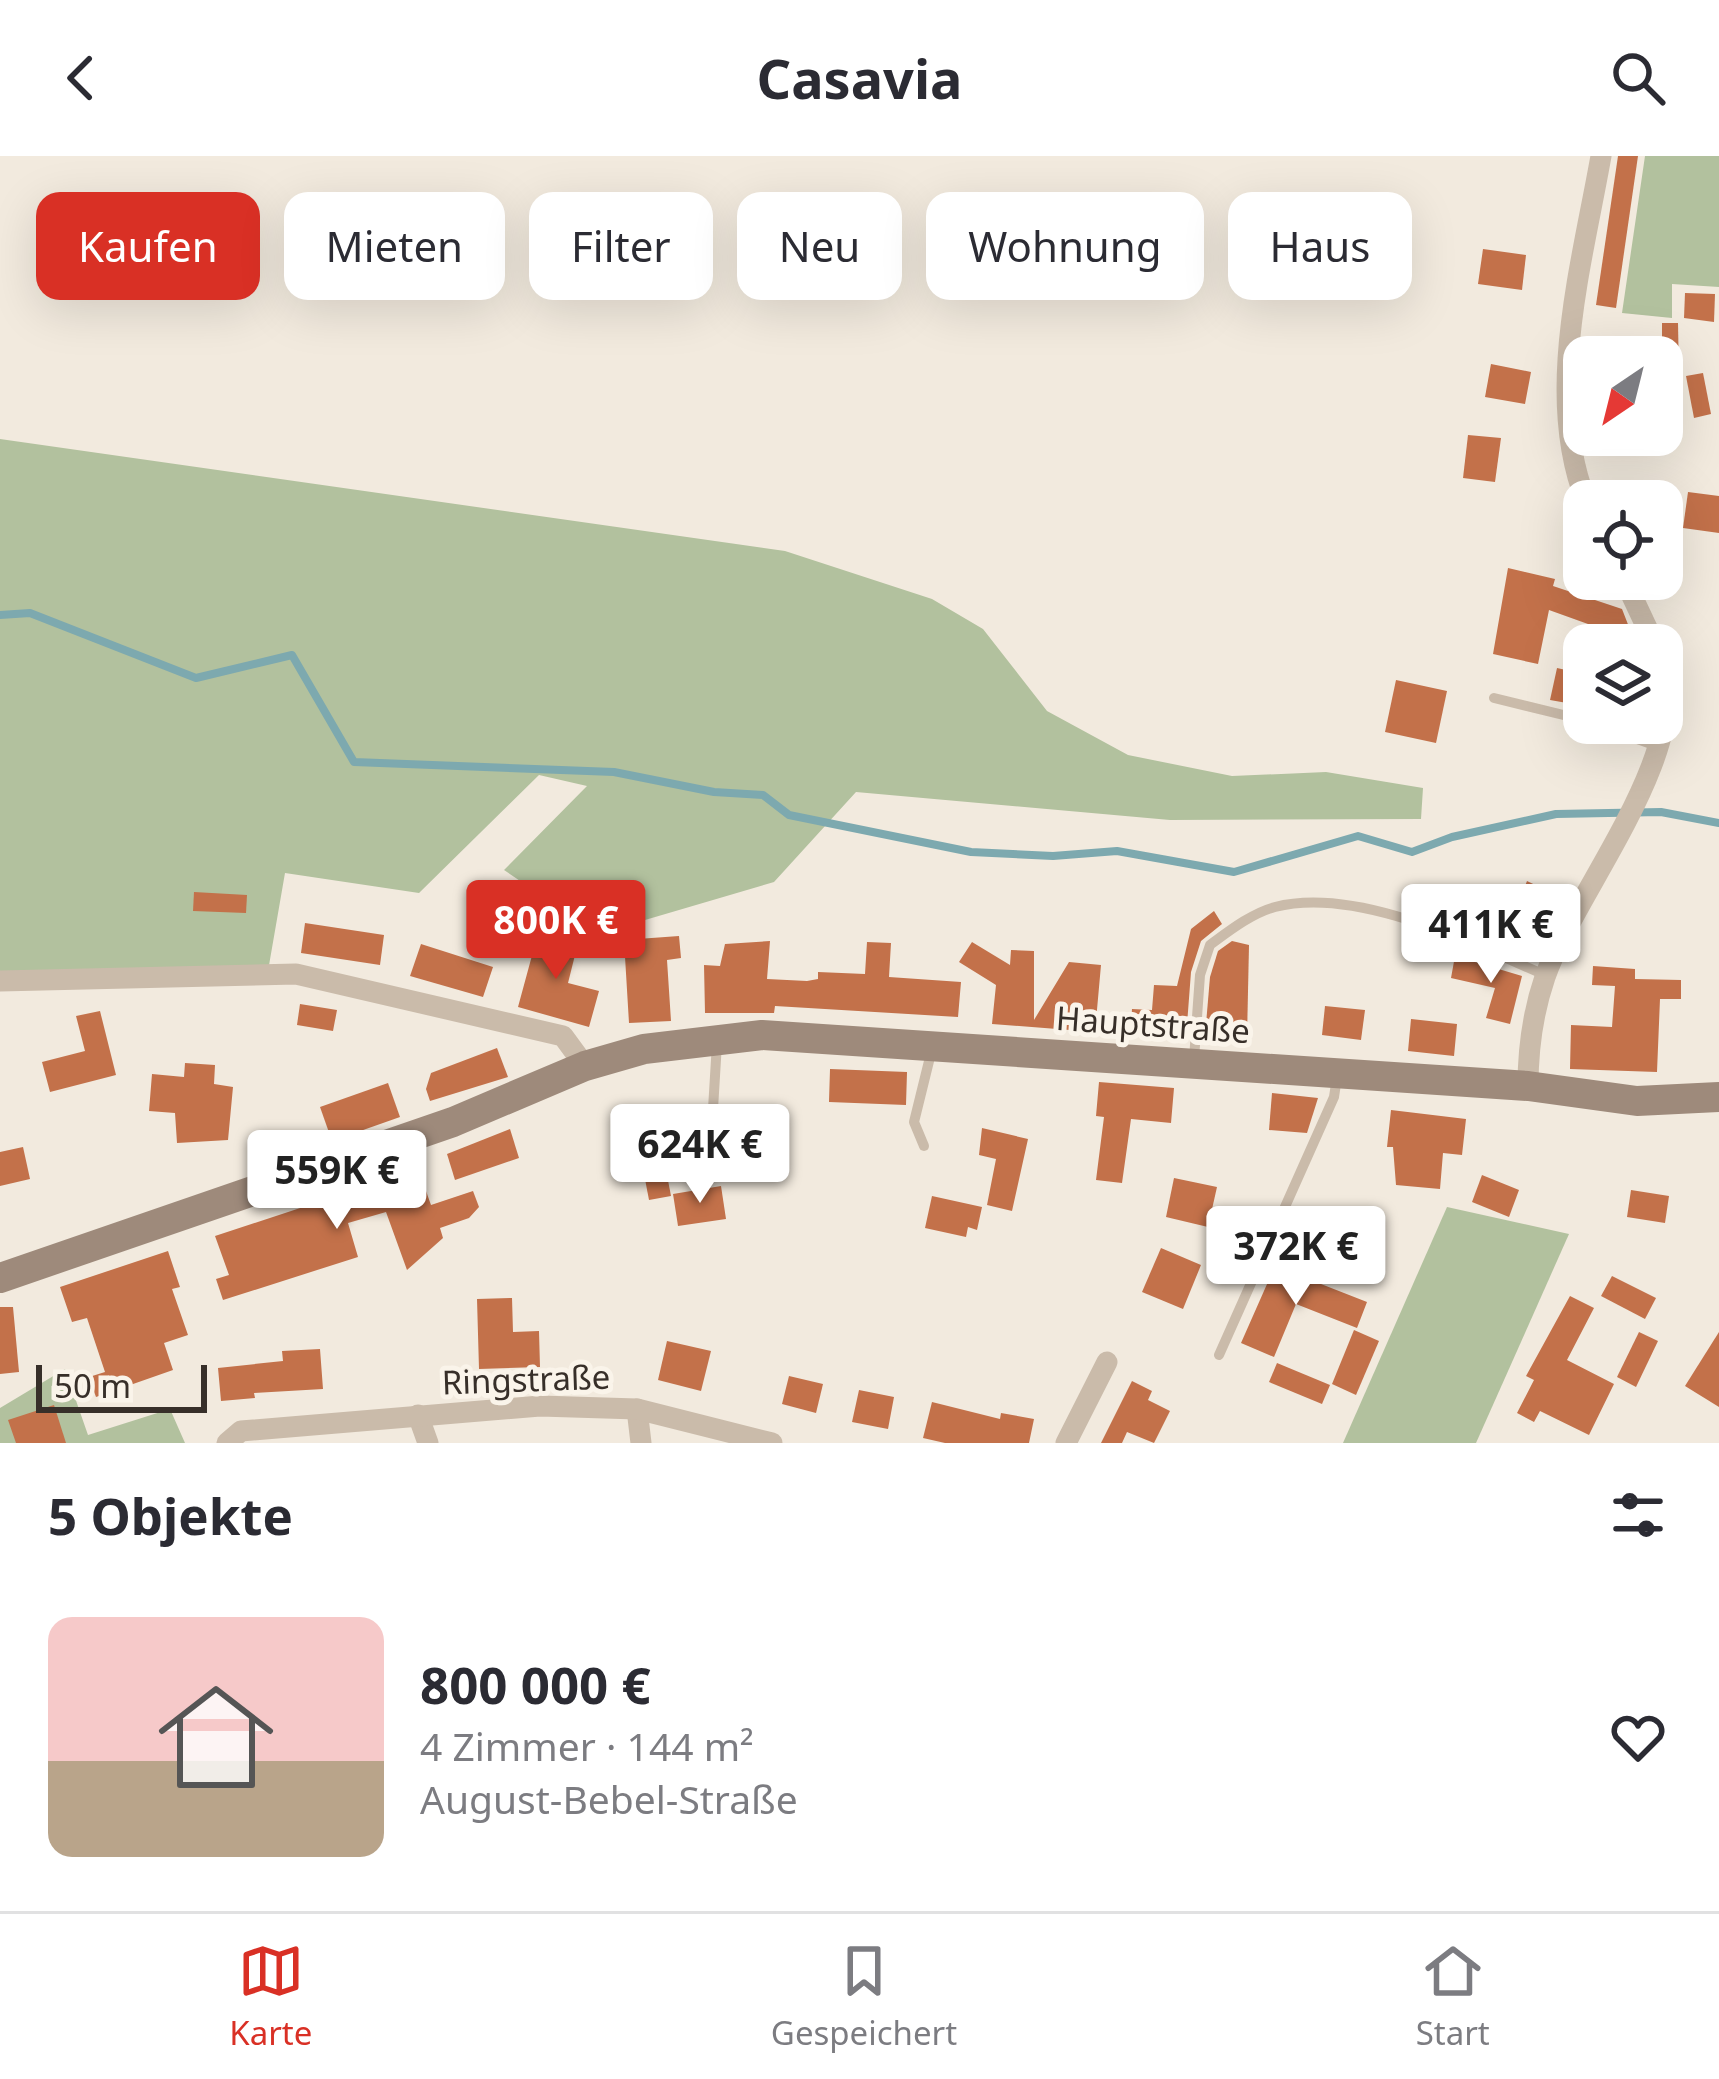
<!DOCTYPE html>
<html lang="de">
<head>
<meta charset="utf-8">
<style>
	:root { --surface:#fff; --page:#f2f2f3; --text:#2b2b33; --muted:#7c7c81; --line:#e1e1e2; --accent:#d93025 }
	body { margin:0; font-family:"Noto Sans",sans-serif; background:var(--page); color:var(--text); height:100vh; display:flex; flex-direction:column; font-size:45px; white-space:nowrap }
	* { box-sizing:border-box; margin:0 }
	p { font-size:39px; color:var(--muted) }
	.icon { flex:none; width:66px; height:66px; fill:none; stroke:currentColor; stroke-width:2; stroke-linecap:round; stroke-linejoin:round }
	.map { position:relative; height:1287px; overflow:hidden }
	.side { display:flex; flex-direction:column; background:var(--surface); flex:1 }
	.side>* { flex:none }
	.guide { position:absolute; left:36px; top:36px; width:1647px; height:108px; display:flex; gap:24px }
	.needle { width:78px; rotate:215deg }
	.tools { position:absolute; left:1563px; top:180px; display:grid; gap:24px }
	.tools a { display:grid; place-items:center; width:120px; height:120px; border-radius:24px; background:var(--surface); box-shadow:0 12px 48px #0002; font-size:60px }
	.scale { position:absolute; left:36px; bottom:30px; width:171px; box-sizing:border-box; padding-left:12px; border:6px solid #372f29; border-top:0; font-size:33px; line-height:42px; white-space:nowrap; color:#372f29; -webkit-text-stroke:9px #faf4ea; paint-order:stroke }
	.price { position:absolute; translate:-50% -102px; padding:0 27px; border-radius:12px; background:#fff; color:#222; font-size:39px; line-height:78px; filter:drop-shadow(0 3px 6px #0008) }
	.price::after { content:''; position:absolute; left:50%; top:72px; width:36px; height:27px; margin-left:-18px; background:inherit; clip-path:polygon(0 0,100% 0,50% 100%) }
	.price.selected { background:var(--accent); color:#fff }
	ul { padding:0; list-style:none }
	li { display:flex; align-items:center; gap:36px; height:300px; padding:0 48px }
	li span { display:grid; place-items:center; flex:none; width:336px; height:240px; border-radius:24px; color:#555 }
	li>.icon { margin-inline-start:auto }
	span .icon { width:144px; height:144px; fill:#fffc; stroke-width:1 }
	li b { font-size:51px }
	h2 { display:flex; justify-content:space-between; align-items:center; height:144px; padding:0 48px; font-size:51px }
	.chip { padding:0 42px; border-radius:24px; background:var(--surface); box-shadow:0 12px 48px #0002; font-size:42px; line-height:108px }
	.chip.selected { background:var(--accent); color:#fff }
	header { display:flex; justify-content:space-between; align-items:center; height:156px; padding:0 48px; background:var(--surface); font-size:54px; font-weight:700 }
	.menu { display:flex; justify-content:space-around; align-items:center; height:168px; border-top:3px solid var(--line); background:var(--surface); font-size:33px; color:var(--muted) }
	.menu a { display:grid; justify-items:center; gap:6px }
	.menu .selected { color:var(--accent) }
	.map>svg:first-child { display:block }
	.green { fill:#b2c19e }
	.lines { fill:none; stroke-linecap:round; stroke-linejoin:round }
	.stream { stroke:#7da9af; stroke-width:8 }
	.building { fill:#c3714a }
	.service { stroke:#cabbaa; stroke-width:10 }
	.minor { stroke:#cabbaa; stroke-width:21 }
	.secondary { stroke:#9e8a7b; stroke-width:30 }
	.labels { text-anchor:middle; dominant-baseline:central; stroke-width:10; stroke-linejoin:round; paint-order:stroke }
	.street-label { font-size:33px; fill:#372f29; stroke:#faf4ea }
</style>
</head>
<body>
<header><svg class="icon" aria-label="back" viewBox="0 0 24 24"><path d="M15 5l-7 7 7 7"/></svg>Casavia<svg class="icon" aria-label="search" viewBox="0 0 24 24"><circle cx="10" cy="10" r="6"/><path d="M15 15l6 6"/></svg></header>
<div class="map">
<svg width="1719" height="1287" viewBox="0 0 1719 1287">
	<rect width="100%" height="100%" fill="#f2eade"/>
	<!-- green -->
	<g class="green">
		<polygon points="1645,0 1719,0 1719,131 1672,128 1672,162 1622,157"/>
		<polygon points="0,283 785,395 932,443 983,473 1047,555 1128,599 1232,620 1326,616 1423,632 1421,663 1170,664 856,636 774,726 594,779 518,760 529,731 504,714 587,630 539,619 419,737 285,717 268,815 0,816"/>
		<polygon points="1447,1051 1569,1078 1476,1287 1343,1287"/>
		<polygon points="65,1213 88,1279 170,1253 185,1287 0,1287 0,1252"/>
	</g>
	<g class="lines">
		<!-- stream -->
		<polyline class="stream" points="0,459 30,457 196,522 292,499 354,606 614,616 714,636 763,639 789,659 971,696 1053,700 1117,695 1234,716 1358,680 1412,696 1452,681 1556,658 1661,656 1719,667"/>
	</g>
	<!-- building -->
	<g class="building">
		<polygon points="1618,0 1638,0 1616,152 1596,149"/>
		<polygon points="1483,93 1526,99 1522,134 1478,128"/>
		<polygon points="1685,137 1715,138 1714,166 1684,162"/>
		<polygon points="1662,167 1678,167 1679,220 1662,220"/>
		<polygon points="1491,208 1531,216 1525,248 1485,241"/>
		<polygon points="1703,217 1711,258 1694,262 1686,220"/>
		<polygon points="1468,279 1501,282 1495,326 1463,322"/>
		<polygon points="1688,336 1719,340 1719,377 1683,372"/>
		<polygon points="1508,412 1555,423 1553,430 1622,453 1636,489 1614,489 1613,477 1549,454 1538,508 1493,498"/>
		<polygon points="1557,512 1584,518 1584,550 1550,544"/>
		<polygon points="1396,524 1447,535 1436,587 1385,576"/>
		<polygon points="1527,725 1562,742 1554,760 1549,757 1531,801 1502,790"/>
		<polygon points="194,736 247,739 246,757 193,755"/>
		<polygon points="1214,755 1222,768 1201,785 1191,816 1186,882 1130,877 1132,853 1152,854 1154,829 1177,830 1191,773"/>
		<polygon points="305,767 384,779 380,809 301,797"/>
		<polygon points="540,770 567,776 563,792 576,795 568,827 599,835 589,871 518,851"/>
		<polygon points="679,780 681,802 667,804 671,865 629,867 624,784"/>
		<polygon points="770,785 767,823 807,825 818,823 818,816 865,818 867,786 891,787 889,821 961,826 958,861 775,850 774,857 705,857 704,809 720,810 725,788"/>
		<polygon points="1232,785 1249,789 1247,882 1205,880 1210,821 1218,795"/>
		<polygon points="972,786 1010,809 1011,794 1034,795 1034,864 1069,806 1101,809 1095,876 992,868 996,829 959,806"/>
		<polygon points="421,788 493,811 483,841 410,820"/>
		<polygon points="1455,800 1522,820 1510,868 1486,862 1495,832 1451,822"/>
		<polygon points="1593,810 1635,813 1635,823 1681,824 1681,843 1660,843 1657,916 1570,913 1571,869 1612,871 1615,830 1592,829"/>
		<polygon points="300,848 337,854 333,875 297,869"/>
		<polygon points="1325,850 1365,854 1361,884 1322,879"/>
		<polygon points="100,855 116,919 50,936 42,906 85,895 76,860"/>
		<polygon points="1411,863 1457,868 1454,900 1408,895"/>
		<polygon points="497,892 508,921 430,945 426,933 431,917"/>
		<polygon points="185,907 215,909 214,928 233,931 228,984 177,987 175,957 149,955 152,918 184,921"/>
		<polygon points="830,913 907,916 906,949 829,946"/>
		<polygon points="1099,926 1174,932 1171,967 1131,963 1122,1027 1096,1024 1104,961 1096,960"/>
		<polygon points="388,927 400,961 332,985 320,951"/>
		<polygon points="1272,937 1318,942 1307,977 1269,974"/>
		<polygon points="1391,954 1466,963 1462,999 1443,997 1440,1033 1396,1029 1393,991 1387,991"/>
		<polygon points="982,972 1028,983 1012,1055 987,1049 996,1003 979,999"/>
		<polygon points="510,973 519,1002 455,1024 447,998"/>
		<polygon points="23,991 30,1023 0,1030 0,996"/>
		<polygon points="662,993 671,1040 649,1044 640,997"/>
		<polygon points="416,1007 431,1049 473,1035 479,1051 469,1062 440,1072 443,1082 407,1114 386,1056 348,1067 358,1101 223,1144 216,1123 229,1119 215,1080 385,1024 383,1017"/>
		<polygon points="1482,1019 1519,1034 1509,1061 1472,1046"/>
		<polygon points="1174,1022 1217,1031 1208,1071 1166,1061"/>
		<polygon points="721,1030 726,1063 678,1070 673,1038"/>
		<polygon points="1631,1034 1669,1040 1665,1067 1627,1061"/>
		<polygon points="932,1040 982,1051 977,1074 968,1071 966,1081 925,1072"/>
		<polygon points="1161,1092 1201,1109 1183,1153 1142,1136"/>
		<polygon points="168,1095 180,1131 172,1133 188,1179 164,1187 173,1214 96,1241 89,1221 105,1216 87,1162 72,1166 60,1131"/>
		<polygon points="1275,1110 1367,1146 1357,1172 1296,1148 1274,1201 1241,1187"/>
		<polygon points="1612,1120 1656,1142 1645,1163 1601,1140"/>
		<polygon points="1570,1140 1594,1152 1567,1204 1614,1228 1589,1279 1540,1255 1534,1266 1517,1257 1534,1224 1526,1220"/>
		<polygon points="512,1142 513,1176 539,1175 540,1211 479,1213 477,1143"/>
		<polygon points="0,1151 13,1151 19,1216 0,1218"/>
		<polygon points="1354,1174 1379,1185 1356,1239 1332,1228"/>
		<polygon points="1639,1176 1658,1185 1636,1231 1617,1221"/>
		<polygon points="1719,1176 1719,1251 1685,1230"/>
		<polygon points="667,1185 711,1195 701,1235 658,1224"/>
		<polygon points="320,1193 323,1233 254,1237 255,1242 221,1245 218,1212 283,1205 282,1195"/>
		<polygon points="1277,1207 1330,1229 1322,1248 1269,1226"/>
		<polygon points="789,1220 823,1228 816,1257 782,1248"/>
		<polygon points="1132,1225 1152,1235 1148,1244 1170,1255 1154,1287 1127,1276 1122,1287 1101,1287"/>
		<polygon points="859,1234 894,1241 888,1273 852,1266"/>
		<polygon points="932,1246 1000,1263 1001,1257 1034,1263 1029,1287 945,1287 923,1282"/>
		<polygon points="54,1249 66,1287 16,1287 8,1264"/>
	</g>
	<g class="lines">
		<!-- service -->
		<g class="service">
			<polyline points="1494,542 1584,564"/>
			<polyline points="1592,567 1657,590"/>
			<polyline points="717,887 713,953 720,984"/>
			<path d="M1194,903L1200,819L1210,789C1229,775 1252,757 1275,751C1357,730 1470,787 1545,819"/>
			<polyline points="924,990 914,966 932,893"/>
			<polyline points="1219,1199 1334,941 1337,921"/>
		</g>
		<!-- minor -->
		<g class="minor">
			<path d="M1586,345C1544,240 1582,108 1601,0"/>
			<polyline points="1624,423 1655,489"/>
			<polyline points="0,825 296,818 563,880 585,910"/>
			<path d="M1528,930C1528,894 1533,856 1545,821C1574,737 1693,596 1662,506"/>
			<polyline points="637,1253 641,1287"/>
			<polyline points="418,1259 428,1287"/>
			<polyline points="227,1287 241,1275 540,1250 637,1253 772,1287"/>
			<polyline points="1066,1287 1107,1206"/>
		</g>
		<!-- secondary -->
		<polyline class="secondary" points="0,1122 453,966 585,910 644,893 762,879 1528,930 1637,945 1719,941"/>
	</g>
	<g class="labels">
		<!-- street labels -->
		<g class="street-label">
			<text transform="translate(1153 868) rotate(4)">Hauptstraße</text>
			<text transform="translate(526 1223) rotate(-2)">Ringstraße</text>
		</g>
	</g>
</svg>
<div class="tools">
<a><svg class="needle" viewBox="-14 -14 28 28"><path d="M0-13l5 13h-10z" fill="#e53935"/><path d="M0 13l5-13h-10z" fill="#7c7c81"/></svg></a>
<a><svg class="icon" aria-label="locate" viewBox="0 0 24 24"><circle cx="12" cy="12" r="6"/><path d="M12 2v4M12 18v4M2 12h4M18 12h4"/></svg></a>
<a><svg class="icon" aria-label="layers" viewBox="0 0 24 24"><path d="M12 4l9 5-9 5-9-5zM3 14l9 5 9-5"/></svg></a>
</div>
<div class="scale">50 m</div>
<b class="price selected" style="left:556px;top:826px">800K €</b>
<b class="price" style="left:1491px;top:830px">411K €</b>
<b class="price" style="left:700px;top:1050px">624K €</b>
<b class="price" style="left:337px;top:1076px">559K €</b>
<b class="price" style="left:1296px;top:1152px">372K €</b>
<div class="guide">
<a class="chip selected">Kaufen</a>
<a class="chip">Mieten</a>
<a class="chip">Filter</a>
<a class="chip">Neu</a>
<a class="chip">Wohnung</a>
<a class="chip">Haus</a>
</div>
</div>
<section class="side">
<h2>5 Objekte<svg class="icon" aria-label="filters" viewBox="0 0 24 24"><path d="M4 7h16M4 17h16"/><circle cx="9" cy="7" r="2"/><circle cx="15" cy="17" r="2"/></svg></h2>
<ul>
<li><span style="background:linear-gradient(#f6c9c9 60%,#b9a48a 0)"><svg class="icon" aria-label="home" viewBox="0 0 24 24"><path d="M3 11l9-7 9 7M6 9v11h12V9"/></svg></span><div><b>800 000 €</b><p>4 Zimmer · 144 m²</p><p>August-Bebel-Straße</p></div><svg class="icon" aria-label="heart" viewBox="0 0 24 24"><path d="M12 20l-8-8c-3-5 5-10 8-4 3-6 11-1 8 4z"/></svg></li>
</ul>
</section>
<nav class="menu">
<a class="selected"><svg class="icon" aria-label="map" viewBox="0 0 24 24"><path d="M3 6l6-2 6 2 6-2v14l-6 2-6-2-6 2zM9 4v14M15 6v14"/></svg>Karte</a>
<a><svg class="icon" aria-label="saved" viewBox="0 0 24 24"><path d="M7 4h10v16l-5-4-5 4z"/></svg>Gespeichert</a>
<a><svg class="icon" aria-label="home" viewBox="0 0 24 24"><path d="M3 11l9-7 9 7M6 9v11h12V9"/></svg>Start</a>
</nav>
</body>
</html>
